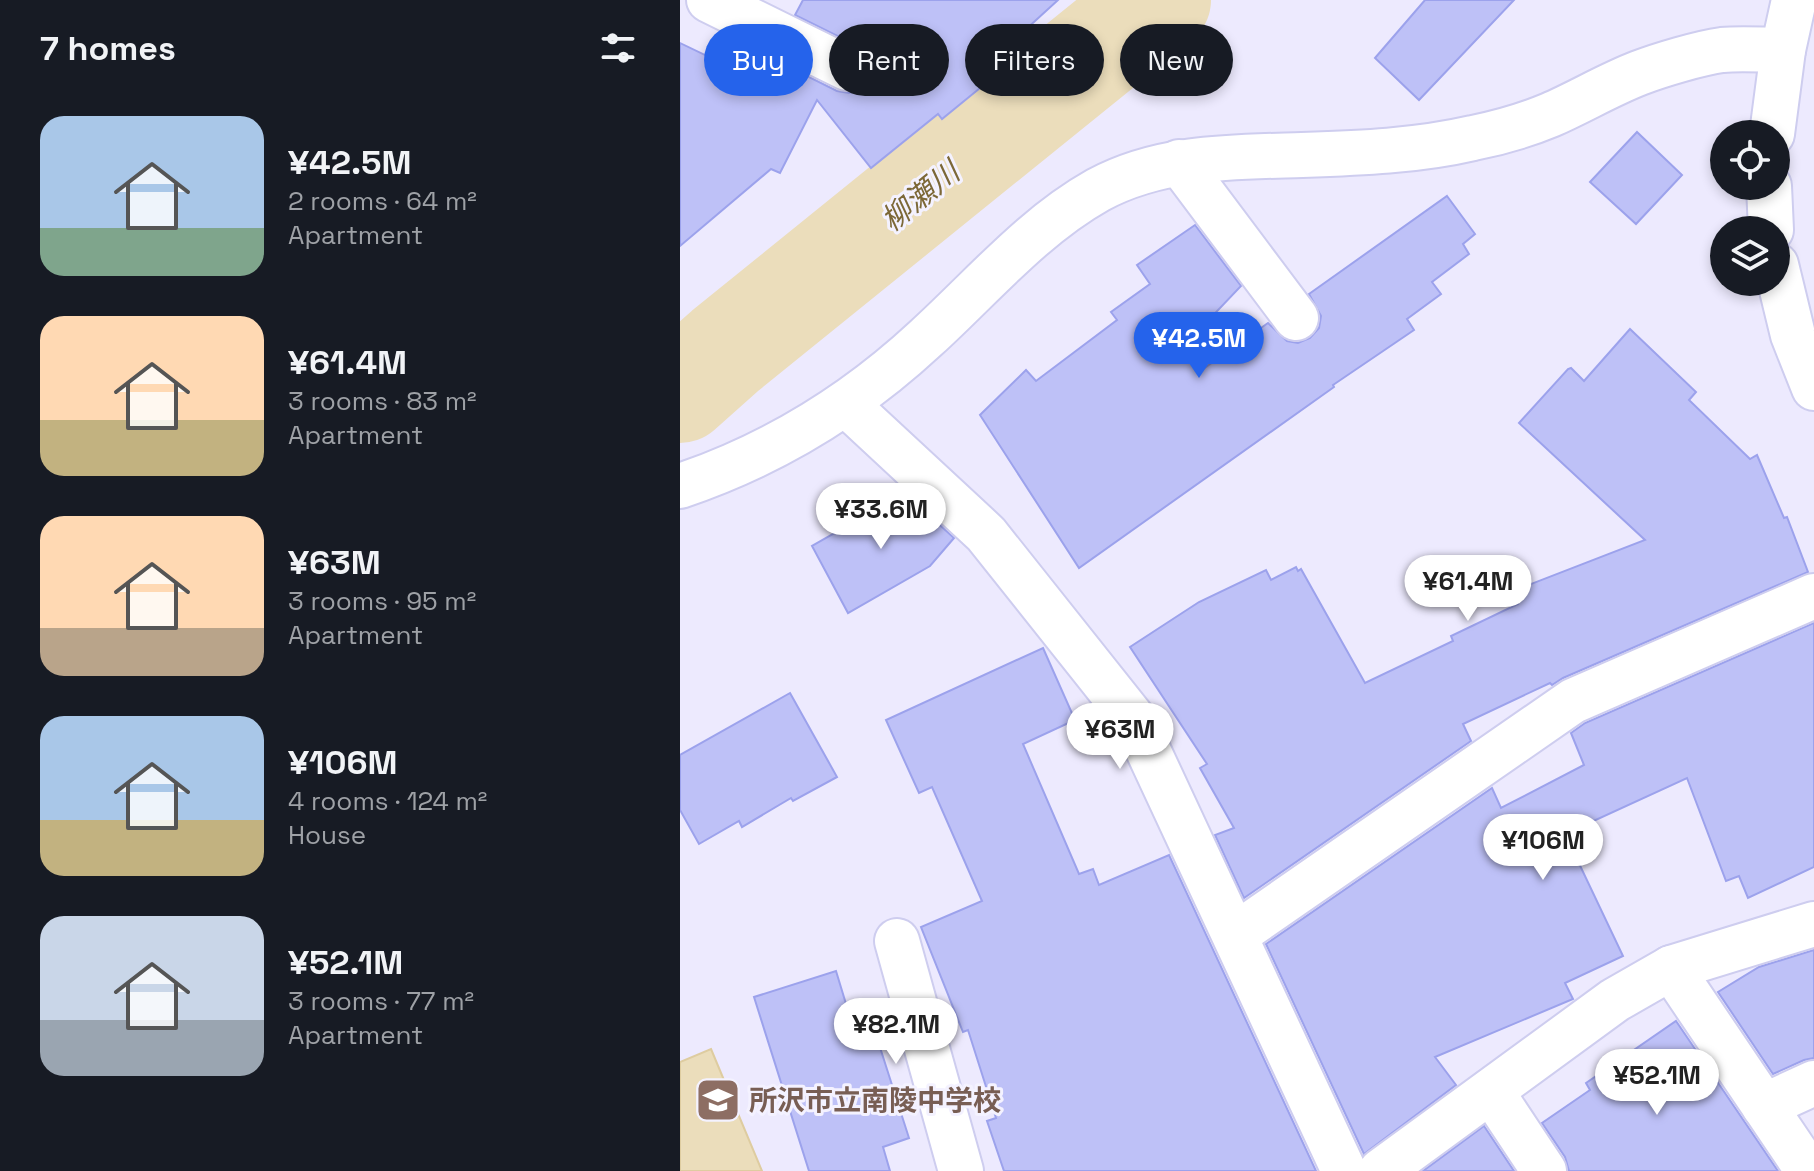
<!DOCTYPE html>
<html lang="en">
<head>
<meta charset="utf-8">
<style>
	:root { --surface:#171b24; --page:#242831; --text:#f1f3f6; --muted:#9ea1a6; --accent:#2563eb }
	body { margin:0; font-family:"Space Grotesk","Noto Sans JP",sans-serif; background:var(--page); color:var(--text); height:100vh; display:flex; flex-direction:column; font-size:30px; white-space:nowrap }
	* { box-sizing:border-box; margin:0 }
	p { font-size:26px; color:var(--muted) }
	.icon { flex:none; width:44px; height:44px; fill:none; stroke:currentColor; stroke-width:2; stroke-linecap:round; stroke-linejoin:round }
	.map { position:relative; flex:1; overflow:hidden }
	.side { display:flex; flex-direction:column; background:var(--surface); width:680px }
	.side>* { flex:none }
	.hud { position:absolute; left:24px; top:24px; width:760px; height:72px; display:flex; gap:16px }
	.tools { position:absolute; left:1030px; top:120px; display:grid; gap:16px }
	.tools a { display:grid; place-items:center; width:80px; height:80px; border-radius:50%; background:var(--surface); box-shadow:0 4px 12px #0003; font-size:40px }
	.price { position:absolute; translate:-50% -68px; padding:0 18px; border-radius:28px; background:#fff; color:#222; font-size:26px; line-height:52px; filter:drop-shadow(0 2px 4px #0008) }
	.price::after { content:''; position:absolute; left:50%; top:48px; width:24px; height:18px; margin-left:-12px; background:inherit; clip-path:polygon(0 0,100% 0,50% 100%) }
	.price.current { background:var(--accent); color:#fff }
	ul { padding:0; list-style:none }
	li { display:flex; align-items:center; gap:24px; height:200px; padding:0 40px }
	li span { display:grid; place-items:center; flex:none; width:224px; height:160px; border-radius:24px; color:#555 }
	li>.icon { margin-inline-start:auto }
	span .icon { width:96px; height:96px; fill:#fffc; stroke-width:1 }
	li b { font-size:34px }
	h2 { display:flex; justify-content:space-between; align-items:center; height:96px; padding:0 40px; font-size:34px }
	.tag { padding:0 28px; border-radius:36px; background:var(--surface); box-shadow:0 4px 12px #0003; font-size:28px; line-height:72px }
	.tag.current { background:var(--accent); color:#fff }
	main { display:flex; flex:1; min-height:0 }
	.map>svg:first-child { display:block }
	.water { fill:#ebddbb; stroke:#decca0; stroke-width:2 }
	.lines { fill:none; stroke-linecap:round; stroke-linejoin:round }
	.river { stroke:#ebddbb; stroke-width:104 }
	.building { fill:#bec1f7; stroke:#9ca2ec; stroke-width:2 }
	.minor-casing { stroke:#cecdef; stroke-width:48 }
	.minor { stroke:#fff; stroke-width:44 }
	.labels { text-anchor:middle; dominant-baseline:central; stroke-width:6; stroke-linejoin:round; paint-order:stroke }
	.education-label { font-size:28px; font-weight:bold; fill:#785e54; stroke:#f4f2ff; text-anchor:start }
	.water-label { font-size:30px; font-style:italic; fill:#7c6837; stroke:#f4f2ff }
</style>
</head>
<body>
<main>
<section class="side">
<h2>7 homes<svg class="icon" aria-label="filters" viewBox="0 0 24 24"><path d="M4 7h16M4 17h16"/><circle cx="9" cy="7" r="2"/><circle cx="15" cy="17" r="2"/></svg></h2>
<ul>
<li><span style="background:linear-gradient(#a9c7e8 70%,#7fa58c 0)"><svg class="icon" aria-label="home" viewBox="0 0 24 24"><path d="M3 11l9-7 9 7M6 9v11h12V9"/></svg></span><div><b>¥42.5M</b><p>2 rooms · 64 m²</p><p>Apartment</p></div></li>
<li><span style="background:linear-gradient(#ffd9b3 65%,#c2b280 0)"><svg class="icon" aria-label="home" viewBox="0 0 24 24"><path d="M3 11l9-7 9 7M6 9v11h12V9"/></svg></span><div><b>¥61.4M</b><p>3 rooms · 83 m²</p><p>Apartment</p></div></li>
<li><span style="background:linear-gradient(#ffd9b3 70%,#b9a48a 0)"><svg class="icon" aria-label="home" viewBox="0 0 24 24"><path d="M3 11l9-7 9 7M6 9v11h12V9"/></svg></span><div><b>¥63M</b><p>3 rooms · 95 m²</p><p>Apartment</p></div></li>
<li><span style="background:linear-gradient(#a9c7e8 65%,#c2b280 0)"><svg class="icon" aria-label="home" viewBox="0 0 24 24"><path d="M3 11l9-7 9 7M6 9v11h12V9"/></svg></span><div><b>¥106M</b><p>4 rooms · 124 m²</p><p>House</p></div></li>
<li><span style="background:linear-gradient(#c9d6e8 65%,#9aa5b1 0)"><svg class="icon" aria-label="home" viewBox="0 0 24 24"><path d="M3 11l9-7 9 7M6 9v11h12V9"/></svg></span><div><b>¥52.1M</b><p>3 rooms · 77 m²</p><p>Apartment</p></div></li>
</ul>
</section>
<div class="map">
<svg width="1134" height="1171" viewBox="0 0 1134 1171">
	<rect width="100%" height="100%" fill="#edeafe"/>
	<!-- water -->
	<polygon class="water" points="31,1049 82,1171 0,1171 0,1062"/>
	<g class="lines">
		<!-- river -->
		<polyline class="river" points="0,391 46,350 479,0"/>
	</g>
	<!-- building -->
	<g class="building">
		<polygon points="123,0 378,0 307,65 316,75 262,119 258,114 191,168 137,100 100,173 91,169 0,246 0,43 81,82 93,59 157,91 169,93 180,89 189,80 192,66 187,54 178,46 115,15"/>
		<polygon points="745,0 834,0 739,100 695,58"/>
		<polygon points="957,132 1002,175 956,224 910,182"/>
		<polygon points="767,196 795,234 783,244 789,254 752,282 761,294 727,319 734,330 653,385 654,387 399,568 300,415 346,370 356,381 437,320 431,312 470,284 457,265 515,225 561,286 500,350 519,372 588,323 607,341 618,343 630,338 639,328 641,316 629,294"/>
		<polygon points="950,329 1016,392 1009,400 1070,459 1077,455 1104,518 1107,517 1128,572 883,678 872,685 870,683 783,724 791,741 564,898 535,835 554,828 520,768 527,764 450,647 519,602 586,570 591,580 616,567 618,571 621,569 685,683 773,641 771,636 838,604 833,591 965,540 839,423 888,369 891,368 904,381"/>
		<polygon points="225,493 274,538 250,566 168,613 132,546"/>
		<polygon points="1134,623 1134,867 1068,898 1059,876 1046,881 1007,778 885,834 943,956 885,983 893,999 755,1057 776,1085 684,1154 586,944 812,788 821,808 904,765 891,733 905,723"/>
		<polygon points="363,648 395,720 343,744 399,874 413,869 419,885 489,855 636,1171 324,1171 307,1121 316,1118 288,1030 283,1032 241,927 302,901 252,787 239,793 206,720"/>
		<polygon points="110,693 157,777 113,801 111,798 62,827 59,821 19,844 0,810 0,755"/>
		<polygon points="1134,950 1134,1058 1124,1060 1093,1074 1038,992 1079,967"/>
		<polygon points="156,971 177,1040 196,1035 229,1138 203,1147 210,1171 129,1171 74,997"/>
		<polygon points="996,1021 1098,1171 889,1171 885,1157 862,1123 910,1090 906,1083"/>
		<polygon points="804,1126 834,1171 743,1171"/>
	</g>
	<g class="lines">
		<!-- minor casing -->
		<g class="minor-casing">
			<g id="minor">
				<polyline points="29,0 167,68"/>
				<polyline points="1092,134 1103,50 1114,0"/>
				<polyline points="499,162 616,318"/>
				<polyline points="1089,186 1091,230"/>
				<polyline points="1096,265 1113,335 1134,388"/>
				<polyline points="166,404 306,534 454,720 664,1171"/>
				<path d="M0,486C92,455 175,404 246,338C301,288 352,227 418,190C481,156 553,157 622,155C680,153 737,151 793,138C818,133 846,125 870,115C900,102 928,85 959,73C980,65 1020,53 1042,50C1062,48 1083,50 1103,50"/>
				<polyline points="555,935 893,701 1134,596"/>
				<polyline points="217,941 281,1171"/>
				<polyline points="991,968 1128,1171"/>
				<polyline points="811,1091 864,1171"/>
				<polyline points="1084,1106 1134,1083"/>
				<polyline points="701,1171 935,1000 991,968 1134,924"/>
			</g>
		</g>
		<!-- minor -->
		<use href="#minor" class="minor"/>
	</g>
	<!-- icons -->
	<defs>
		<g id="school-square" transform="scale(2.3)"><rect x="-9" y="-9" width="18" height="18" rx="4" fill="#8d6e63" stroke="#f4f2ff"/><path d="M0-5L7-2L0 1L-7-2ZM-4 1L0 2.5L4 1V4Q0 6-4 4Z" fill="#fff"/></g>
	</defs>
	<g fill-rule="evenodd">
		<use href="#school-square" x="38" y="1100"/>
	</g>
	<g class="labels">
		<!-- education labels -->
		<g class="education-label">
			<text x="69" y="1100">所沢市立南陵中学校</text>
		</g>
		<!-- water labels -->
		<g class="water-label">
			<text transform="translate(240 196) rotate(-39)">柳瀬川</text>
		</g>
	</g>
</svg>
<div class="tools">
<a><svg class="icon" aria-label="locate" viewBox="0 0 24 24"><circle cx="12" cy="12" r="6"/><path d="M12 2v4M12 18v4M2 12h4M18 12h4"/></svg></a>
<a><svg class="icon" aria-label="layers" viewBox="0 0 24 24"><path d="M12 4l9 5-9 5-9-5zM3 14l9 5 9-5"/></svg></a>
</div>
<b class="price current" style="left:519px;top:380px">¥42.5M</b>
<b class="price" style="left:201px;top:551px">¥33.6M</b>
<b class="price" style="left:788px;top:623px">¥61.4M</b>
<b class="price" style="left:440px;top:771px">¥63M</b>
<b class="price" style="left:863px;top:882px">¥106M</b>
<b class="price" style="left:216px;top:1066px">¥82.1M</b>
<b class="price" style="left:977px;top:1117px">¥52.1M</b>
<div class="hud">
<a class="tag current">Buy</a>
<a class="tag">Rent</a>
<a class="tag">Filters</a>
<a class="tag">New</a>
</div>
</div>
</main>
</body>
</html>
